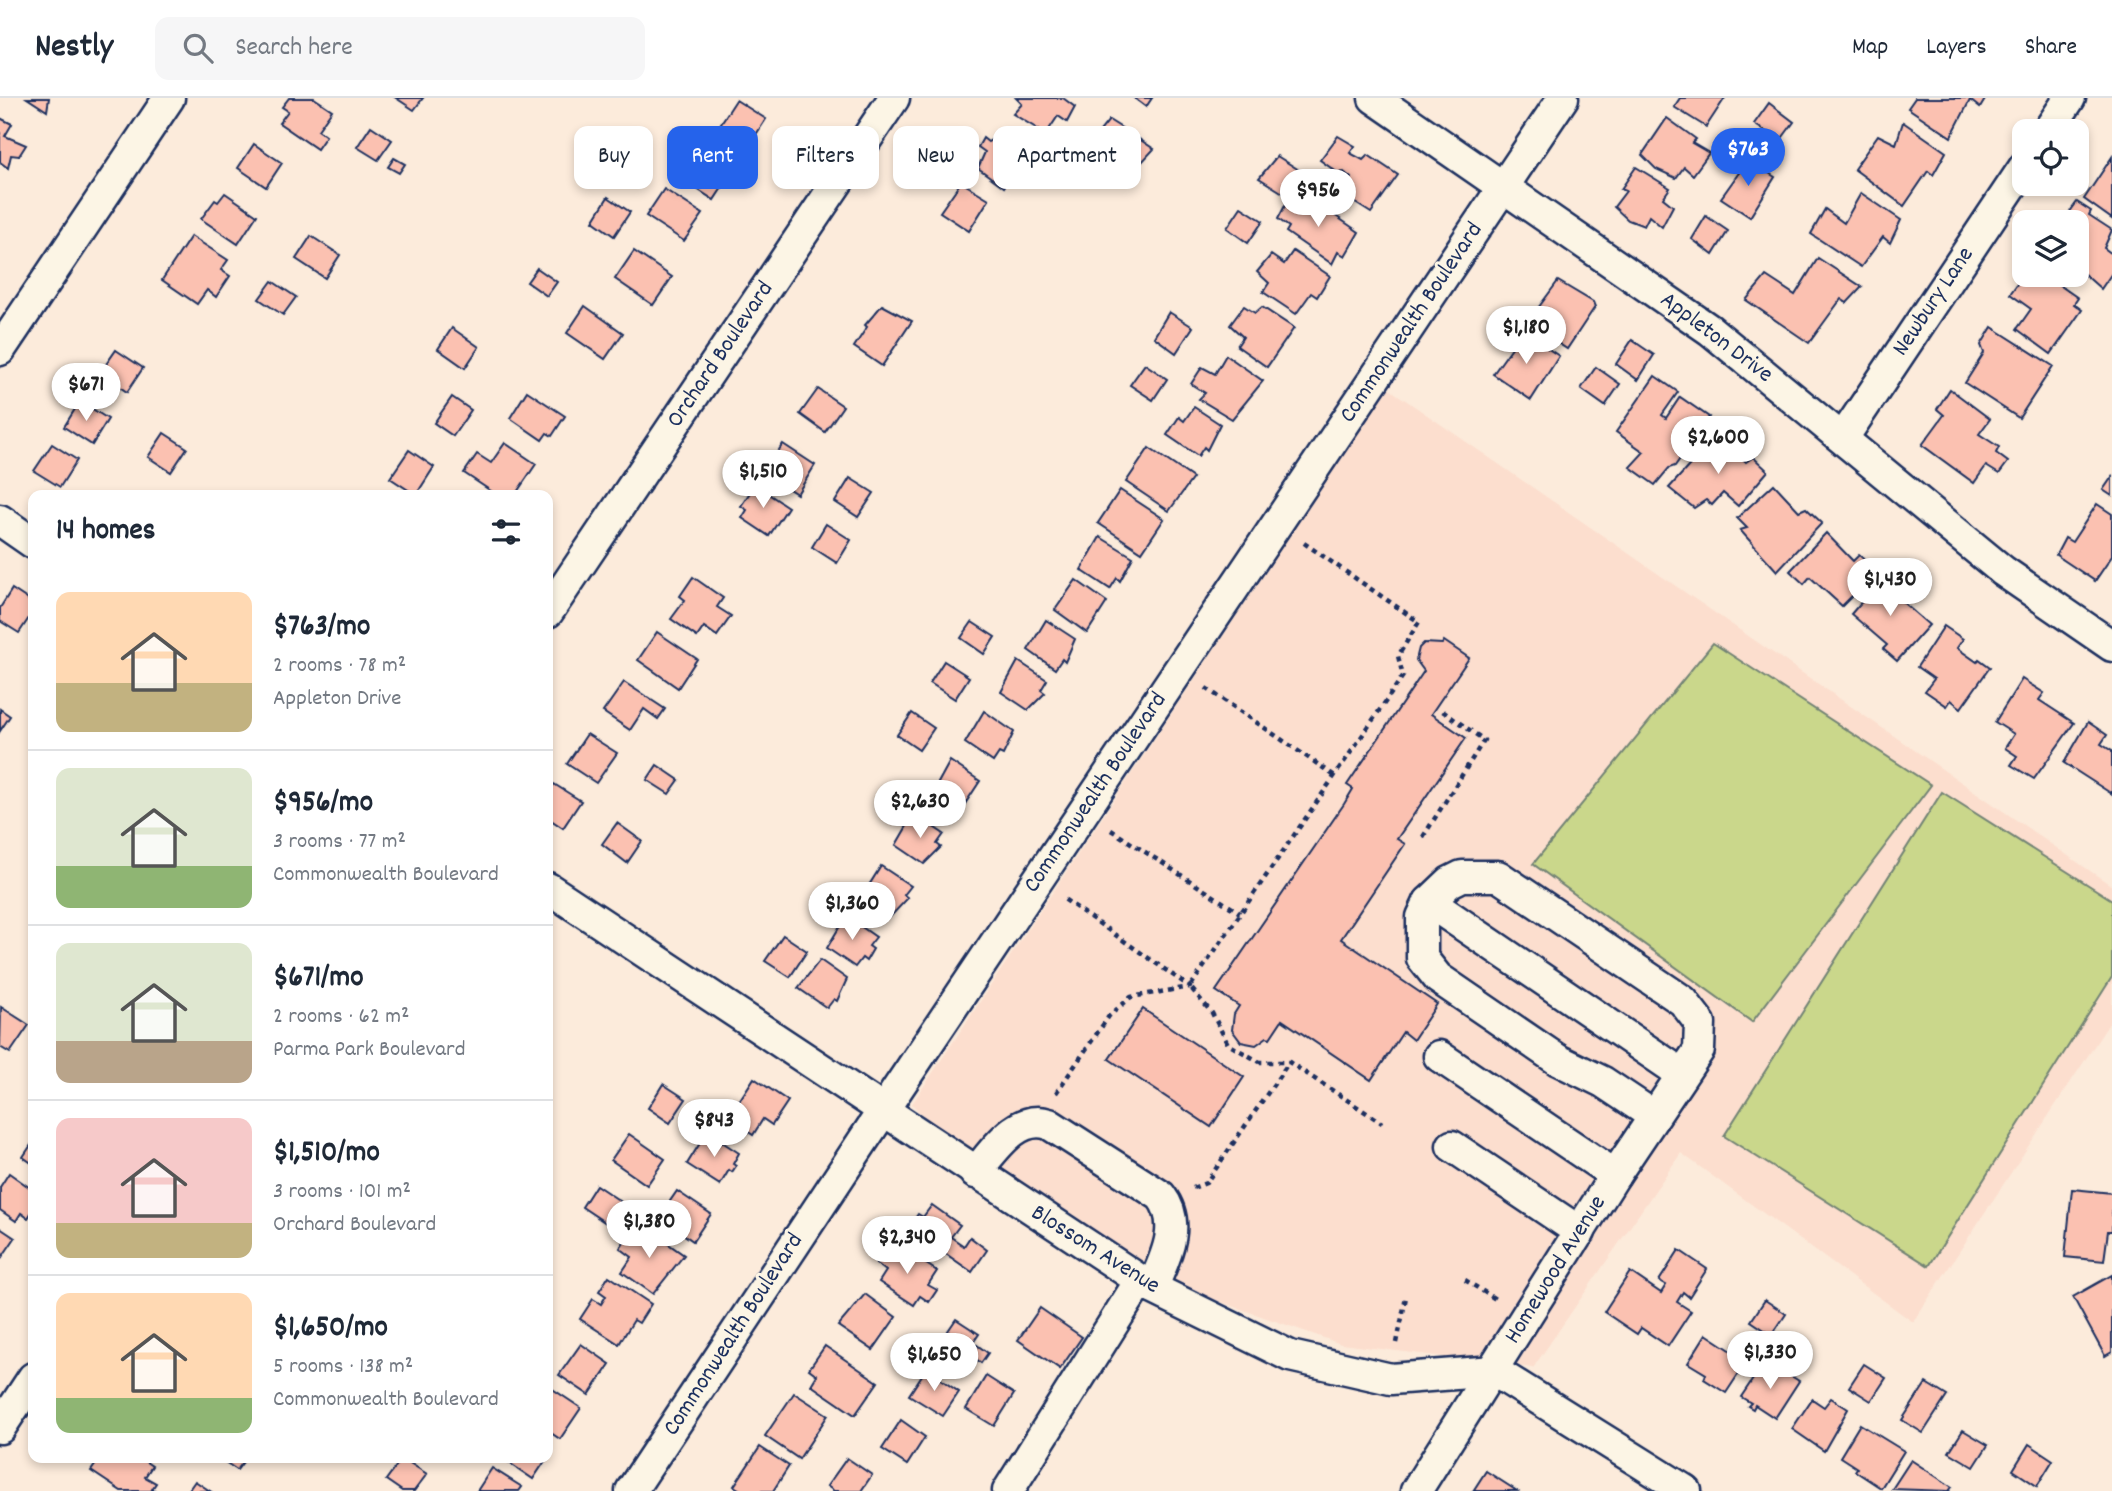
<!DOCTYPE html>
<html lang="en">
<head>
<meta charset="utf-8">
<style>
	:root { --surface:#fff; --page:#f6f6f7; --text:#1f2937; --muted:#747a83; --line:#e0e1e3; --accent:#2563eb }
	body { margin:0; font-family:Dekko,sans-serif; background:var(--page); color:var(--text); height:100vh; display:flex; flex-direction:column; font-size:26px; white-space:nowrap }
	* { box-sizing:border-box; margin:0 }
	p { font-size:23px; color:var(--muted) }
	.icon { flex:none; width:38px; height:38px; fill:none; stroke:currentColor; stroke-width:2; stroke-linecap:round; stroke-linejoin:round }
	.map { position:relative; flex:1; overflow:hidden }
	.panel { position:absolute; left:28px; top:392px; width:525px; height:973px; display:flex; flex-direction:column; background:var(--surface); border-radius:14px; box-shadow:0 4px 10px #0003 }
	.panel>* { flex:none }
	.banner { position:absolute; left:574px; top:28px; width:665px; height:63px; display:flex; gap:14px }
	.controls { position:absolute; left:2012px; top:21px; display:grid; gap:14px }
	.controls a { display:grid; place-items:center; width:77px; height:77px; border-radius:14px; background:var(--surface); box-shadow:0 4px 10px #0003; font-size:35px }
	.price { position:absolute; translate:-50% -60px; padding:0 16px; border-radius:24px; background:#fff; color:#222; font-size:23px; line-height:46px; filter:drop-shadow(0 2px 4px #0008) }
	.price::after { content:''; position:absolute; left:50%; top:42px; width:21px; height:16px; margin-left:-10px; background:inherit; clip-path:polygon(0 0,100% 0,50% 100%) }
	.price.active { background:var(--accent); color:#fff }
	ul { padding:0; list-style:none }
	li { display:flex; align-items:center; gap:21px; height:175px; padding:0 28px }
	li+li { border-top:2px solid var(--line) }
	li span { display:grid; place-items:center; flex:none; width:196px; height:140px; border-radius:14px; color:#555 }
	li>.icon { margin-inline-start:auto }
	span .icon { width:84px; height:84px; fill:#fffc; stroke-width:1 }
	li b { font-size:30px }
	h2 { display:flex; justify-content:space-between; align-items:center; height:84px; padding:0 28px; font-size:30px }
	.pill { padding:0 24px; border-radius:14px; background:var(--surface); box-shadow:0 4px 10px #0003; font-size:24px; line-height:63px }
	.pill.active { background:var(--accent); color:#fff }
	header { display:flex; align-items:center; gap:42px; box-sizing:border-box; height:98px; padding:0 35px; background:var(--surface); border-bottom:2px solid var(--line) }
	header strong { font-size:33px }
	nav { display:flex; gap:38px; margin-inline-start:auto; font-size:24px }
	.search { width:490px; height:63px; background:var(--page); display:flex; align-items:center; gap:18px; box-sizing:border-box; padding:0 24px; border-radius:14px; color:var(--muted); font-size:26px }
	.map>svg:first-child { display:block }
	.built { fill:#fcdece }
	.green { fill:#cad78b; stroke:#728374; stroke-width:2 }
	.building { fill:#fbc1b1; stroke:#1b2f5e; stroke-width:2 }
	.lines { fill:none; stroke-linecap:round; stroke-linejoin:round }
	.minor-casing { stroke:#1b2f5e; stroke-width:35 }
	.path { stroke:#1b2f5e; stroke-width:4.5; stroke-dasharray:5 5; stroke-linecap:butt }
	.minor { stroke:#fcf5e5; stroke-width:30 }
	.labels { text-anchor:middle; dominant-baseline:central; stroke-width:6; stroke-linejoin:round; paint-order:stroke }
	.street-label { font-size:24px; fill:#1b2f5e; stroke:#fcf5e5 }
</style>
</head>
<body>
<header>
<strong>Nestly</strong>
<div class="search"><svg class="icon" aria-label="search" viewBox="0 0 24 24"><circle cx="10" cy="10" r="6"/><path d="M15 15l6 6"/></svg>Search here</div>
<nav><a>Map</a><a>Layers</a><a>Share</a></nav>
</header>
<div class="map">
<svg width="2112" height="1393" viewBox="0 0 2112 1393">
	<rect width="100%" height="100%" fill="#fcebdb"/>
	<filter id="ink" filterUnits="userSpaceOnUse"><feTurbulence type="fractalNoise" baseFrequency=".0143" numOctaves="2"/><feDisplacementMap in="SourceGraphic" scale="14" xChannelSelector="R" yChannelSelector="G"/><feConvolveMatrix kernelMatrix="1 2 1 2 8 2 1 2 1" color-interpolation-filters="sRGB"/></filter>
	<g filter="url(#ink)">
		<!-- built -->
		<polygon class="built" points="1388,290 2112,788 2112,921 1913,1224 1681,1055 1533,1270 1341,1246 1184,1191 936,1032 912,1006"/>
		<!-- green -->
		<g class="green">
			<polygon points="1713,545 1931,687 1752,924 1533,766"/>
			<polygon points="1942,694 2112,802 2112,879 1929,1168 1724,1038"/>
		</g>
		<!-- building -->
		<g class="building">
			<polygon points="27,0 49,0 47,13"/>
			<polygon points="289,0 314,0 332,12 318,32 326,38 317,51 279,25 288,13 282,9"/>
			<polygon points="396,0 423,0 414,12"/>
			<polygon points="1063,0 1075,9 1067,24 1058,18 1046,36 1013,16 1022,6 1016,0"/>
			<polygon points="1134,0 1152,0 1146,9"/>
			<polygon points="1680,0 1725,0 1706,29 1674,9"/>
			<polygon points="1915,0 1986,0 1980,10 1970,2 1951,39 1908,10"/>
			<polygon points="736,2 766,21 748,49 744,46 736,59 710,42"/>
			<polygon points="1769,5 1794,24 1780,43 1754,26"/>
			<polygon points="0,20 12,26 5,38 26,47 19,58 11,57 8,70 0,64"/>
			<polygon points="1667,20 1696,41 1692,45 1709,55 1693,77 1684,69 1676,80 1656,71 1642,57"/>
			<polygon points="1109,22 1139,41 1127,60 1096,38"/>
			<polygon points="1903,24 1946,54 1933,77 1928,73 1904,108 1854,71 1878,37 1896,46"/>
			<polygon points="371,28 392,42 378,62 357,49"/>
			<polygon points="1000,36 1028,55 1004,89 978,70 985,54 978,49 983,40 988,44"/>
			<polygon points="1338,38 1355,48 1350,55 1363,62 1368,57 1398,77 1371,115 1341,96 1351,80 1344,74 1338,75 1320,62"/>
			<polygon points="682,40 733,73 714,102 674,76 681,65 671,58"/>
			<polygon points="1139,41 1154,51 1141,65 1129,56"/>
			<polygon points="254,46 282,65 266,89 238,70"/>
			<polygon points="1277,58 1299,72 1283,95 1259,80"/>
			<polygon points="2112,59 2112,121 2084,101"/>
			<polygon points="394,60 405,66 399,75 388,69"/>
			<polygon points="1748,62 1775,79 1750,119 1721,100"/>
			<polygon points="1636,69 1670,90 1663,100 1673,108 1662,129 1649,118 1644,128 1628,122 1614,109 1626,93 1621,91"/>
			<polygon points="961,84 989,101 969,133 940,114"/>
			<polygon points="664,91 703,116 684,143 646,118"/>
			<polygon points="225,95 257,117 238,146 201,121 215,102 218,104"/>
			<polygon points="1861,95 1901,122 1890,145 1883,139 1861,169 1811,136 1825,111 1844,125"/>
			<polygon points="608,99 630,114 614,138 593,123"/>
			<polygon points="1308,99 1359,134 1345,158 1338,154 1332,166 1286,134 1289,129 1278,121 1289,100 1304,108"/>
			<polygon points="2077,104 2091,113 2089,117 2112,132 2104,150 2112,156 2112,175 2101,191 2083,175 2078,182 2070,177 2077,177 2077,124 2073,124 2076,120 2069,115"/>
			<polygon points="1241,109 1263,123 1248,145 1227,130"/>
			<polygon points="1706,118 1728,133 1713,157 1692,141"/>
			<polygon points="191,138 228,162 221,172 230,178 216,199 207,192 197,206 162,182"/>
			<polygon points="311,138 340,157 325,180 296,161"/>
			<polygon points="634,153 672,179 653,207 615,181"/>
			<polygon points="1293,153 1330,178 1317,199 1311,195 1296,216 1263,194 1269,185 1257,174 1271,157 1284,166"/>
			<polygon points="1818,160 1862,189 1847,205 1841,201 1809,245 1746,202 1766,178 1795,197"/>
			<polygon points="537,170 557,184 547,198 527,184"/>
			<polygon points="2025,175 2045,177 2078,200 2074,206 2082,212 2051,256 2017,231 2031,211 2010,196"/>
			<polygon points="272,183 296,199 283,217 259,201"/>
			<polygon points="1558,183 1593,204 1595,209 1567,251 1527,225"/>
			<polygon points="882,207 912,223 882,268 854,249 867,229 865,227"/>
			<polygon points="585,208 623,235 605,261 567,235"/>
			<polygon points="1244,208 1255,215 1262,209 1294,230 1267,269 1237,248 1243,239 1230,227"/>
			<polygon points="1169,214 1193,229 1176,255 1154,239"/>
			<polygon points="1992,229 2053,268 2019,320 1965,285 1984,255 1981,247"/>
			<polygon points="452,230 479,249 465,270 438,251"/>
			<polygon points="1523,234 1559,258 1531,302 1493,276"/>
			<polygon points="1632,242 1654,257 1638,282 1616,266"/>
			<polygon points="116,252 143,270 127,294 100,275"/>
			<polygon points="1226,257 1263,283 1232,321 1199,301 1205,295 1191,286 1202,269 1215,276"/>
			<polygon points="1145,266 1167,281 1153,302 1130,287"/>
			<polygon points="1596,269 1620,286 1605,308 1581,291"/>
			<polygon points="1655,278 1678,294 1662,317 1666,320 1680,299 1709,319 1675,368 1669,370 1655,387 1630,369 1644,354 1616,334"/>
			<polygon points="818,291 843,308 825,334 800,316"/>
			<polygon points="1950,291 1990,321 1979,336 1999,349 1996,355 2008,364 1999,376 1986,368 1974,385 1922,347 1944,317 1937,311"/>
			<polygon points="527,293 565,318 552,338 547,335 542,342 510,320"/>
			<polygon points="452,299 471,312 453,338 434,325"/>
			<polygon points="80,303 108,321 92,347 64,329"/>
			<polygon points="1194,309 1220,326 1207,352 1204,349 1198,358 1167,337 1179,319 1184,323"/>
			<polygon points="164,335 187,350 171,374 148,359"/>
			<polygon points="1717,337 1746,364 1753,359 1768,373 1738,408 1723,395 1712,407 1706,402 1694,410 1669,390"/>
			<polygon points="505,345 536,366 515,397 497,397 464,375 477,356 491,365"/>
			<polygon points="52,346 77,362 60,389 34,373"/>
			<polygon points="783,346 815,367 797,396 770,379 775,371 769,367"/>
			<polygon points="1149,350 1193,380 1169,413 1126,384"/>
			<polygon points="409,352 434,369 416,397 390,380"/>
			<polygon points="2112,379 2112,398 2103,392"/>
			<polygon points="850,380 874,395 858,419 835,404"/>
			<polygon points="1774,386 1799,413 1806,410 1822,425 1777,473 1740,432 1747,430 1737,420"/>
			<polygon points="755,387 788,409 769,438 742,420 747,412 741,408"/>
			<polygon points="1120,392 1164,421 1142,454 1098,425"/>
			<polygon points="2097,406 2112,416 2112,458 2095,483 2056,457 2065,440 2072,444"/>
			<polygon points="826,426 851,442 837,465 812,449"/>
			<polygon points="1826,435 1853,463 1859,457 1877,473 1842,508 1810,479 1804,486 1790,473"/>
			<polygon points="1100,439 1133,459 1120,483 1117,480 1110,491 1081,472"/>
			<polygon points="1884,478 1904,495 1899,501 1929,527 1897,563 1883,551 1887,547 1851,516"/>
			<polygon points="693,479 723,500 717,509 731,518 717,538 704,529 697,539 671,521 685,502 680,498"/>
			<polygon points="1076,482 1107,504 1087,535 1055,512"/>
			<polygon points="12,491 33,505 33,514 19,535 0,523 0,510"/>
			<polygon points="1046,522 1075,541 1065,564 1062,561 1055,571 1028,552"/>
			<polygon points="972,524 995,539 984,556 961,540"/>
			<polygon points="1944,528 1963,541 1957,550 1977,564 1979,561 1990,569 1961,610 1951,602 1947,608 1925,593 1934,581 1917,569"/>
			<polygon points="657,534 697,561 678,590 638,562"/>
			<polygon points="1444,543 1469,560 1431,616 1466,640 1397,741 1405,746 1341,841 1437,906 1413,942 1403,934 1371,982 1282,922 1270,940 1267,939 1256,947 1241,944 1232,932 1234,916 1239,908 1216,893 1344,706 1353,691 1347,687 1424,573 1416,562 1419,550 1424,545 1442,546"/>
			<polygon points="944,563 969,579 955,601 930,585"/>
			<polygon points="1018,563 1047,582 1041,592 1045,595 1028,612 1001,594"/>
			<polygon points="2022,581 2044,595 2039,602 2074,625 2034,681 2011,667 2017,658 2005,650 2014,636 1995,624"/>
			<polygon points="624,584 665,611 658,621 644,611 630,632 603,614"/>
			<polygon points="0,611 10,618 0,633"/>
			<polygon points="984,613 1014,634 1003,657 999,655 993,664 965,645"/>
			<polygon points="912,615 934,630 919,652 897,637"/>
			<polygon points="2088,624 2107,637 2101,646 2112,653 2112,696 2064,665"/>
			<polygon points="587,636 617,655 596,685 567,666"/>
			<polygon points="950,663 980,683 959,715 932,696"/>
			<polygon points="657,667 679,682 669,696 647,682"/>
			<polygon points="554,686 581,703 563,730 548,720 548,695"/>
			<polygon points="914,716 944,736 937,746 941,749 924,766 896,747"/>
			<polygon points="617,725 642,743 627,765 602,746"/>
			<polygon points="881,768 911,788 904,797 908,800 890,819 861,800"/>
			<polygon points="846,818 876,839 869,848 873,851 866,863 862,860 855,869 827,850"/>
			<polygon points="783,837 807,853 790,879 765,863"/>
			<polygon points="820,862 847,881 837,903 834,901 827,910 798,890"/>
			<polygon points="1,909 29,927 10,955 0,949"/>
			<polygon points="1143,911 1244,979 1211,1029 1109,961"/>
			<polygon points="754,980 788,1003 772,1027 763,1021 753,1037 728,1020"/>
			<polygon points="663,986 686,1001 670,1025 648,1010"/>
			<polygon points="707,1034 739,1055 733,1066 736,1068 732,1074 729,1072 720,1087 687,1066"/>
			<polygon points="629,1036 665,1061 647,1087 611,1062"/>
			<polygon points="33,1044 33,1066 23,1059"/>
			<polygon points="9,1075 33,1092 33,1112 28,1120 21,1115 16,1123 0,1112 0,1089"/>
			<polygon points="596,1087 620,1103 606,1125 582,1109"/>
			<polygon points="2072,1091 2112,1095 2112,1133 2108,1133 2104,1163 2065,1159"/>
			<polygon points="677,1093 711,1116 693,1143 659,1119"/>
			<polygon points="932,1107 960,1127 951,1139 964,1148 970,1139 987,1152 972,1174 943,1154 936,1158 909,1140 914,1132 909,1129 918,1116 923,1119"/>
			<polygon points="0,1130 15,1140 0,1162"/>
			<polygon points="632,1131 645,1140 650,1133 684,1157 653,1196 622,1174 632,1159 620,1150"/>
			<polygon points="900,1149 937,1173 928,1187 937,1192 929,1204 920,1198 914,1207 879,1184 886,1173 876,1165 886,1151 896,1155"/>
			<polygon points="1679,1152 1707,1171 1689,1199 1683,1194 1677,1204 1691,1213 1668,1248 1641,1230 1637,1236 1604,1214 1630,1174 1661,1195 1666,1187 1659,1183"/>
			<polygon points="2112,1177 2112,1254 2105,1258 2073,1199"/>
			<polygon points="609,1178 651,1206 639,1225 634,1222 619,1246 580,1221 593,1201 601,1206 606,1198 599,1193"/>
			<polygon points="865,1196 896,1219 873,1252 838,1228"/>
			<polygon points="1765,1202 1786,1216 1772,1237 1751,1223"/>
			<polygon points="1040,1210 1082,1239 1060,1271 1018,1242"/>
			<polygon points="956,1221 979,1236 963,1259 941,1243"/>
			<polygon points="1706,1236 1747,1263 1726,1295 1704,1281 1706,1276 1688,1265"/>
			<polygon points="581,1246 610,1266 589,1297 559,1277"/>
			<polygon points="977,1247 988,1255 981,1265 970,1256"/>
			<polygon points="825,1248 878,1284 855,1317 811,1287 817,1277 809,1271"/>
			<polygon points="1864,1266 1886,1280 1871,1303 1849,1289"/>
			<polygon points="1777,1269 1799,1283 1775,1320 1755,1307 1753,1311 1748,1308 1751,1305 1741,1299 1759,1272 1770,1279"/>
			<polygon points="926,1271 959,1294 943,1318 909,1297"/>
			<polygon points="986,1278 1014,1296 994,1328 966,1311"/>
			<polygon points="1926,1285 1947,1298 1923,1335 1902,1322"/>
			<polygon points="548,1288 581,1310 560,1341 548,1333"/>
			<polygon points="794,1295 828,1317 799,1361 765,1338"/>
			<polygon points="1831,1300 1848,1311 1824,1353 1792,1331 1812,1301 1824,1309"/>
			<polygon points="901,1322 925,1339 907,1367 882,1351"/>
			<polygon points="1860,1326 1904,1353 1881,1390 1855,1373 1857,1370 1840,1359"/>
			<polygon points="1963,1332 1988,1347 1974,1369 1949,1354"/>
			<polygon points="2029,1346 2053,1362 2037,1388 2013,1372"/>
			<polygon points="760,1349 789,1368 773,1393 742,1393 734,1388"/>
			<polygon points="100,1360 140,1360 152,1368 145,1379 156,1385 152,1391 156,1393 121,1393 91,1373"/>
			<polygon points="219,1360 246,1360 237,1372"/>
			<polygon points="402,1360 427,1376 414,1393 402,1393 386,1382"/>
			<polygon points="506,1360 547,1360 533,1381 505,1362"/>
			<polygon points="847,1360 872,1377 861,1393 834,1393 827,1388"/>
			<polygon points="1911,1362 1952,1389 1949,1393 1892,1391"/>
			<polygon points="492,1370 522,1389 519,1393 477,1393"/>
			<polygon points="1486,1373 1517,1393 1473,1393"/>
			<polygon points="195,1383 210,1393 188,1393"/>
		</g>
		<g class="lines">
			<!-- minor casing -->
			<g class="minor-casing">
				<g id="minor">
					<polyline points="1374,0 1710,232 2003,473 2112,548"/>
					<polyline points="2048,33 2070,0"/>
					<polyline points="0,252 169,0"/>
					<polyline points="1843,340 2025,68"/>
					<polyline points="0,422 33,445"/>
					<polyline points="548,514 894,0"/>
					<polyline points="548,790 1152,1190 1290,1258 1391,1281 1494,1273 1686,1393"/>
					<polyline points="1429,804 1682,976"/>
					<polyline points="1439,958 1615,1077"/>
					<polyline points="1452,1048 1580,1134"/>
					<path d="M975,1075C994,1053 1017,1015 1049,1026L1161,1098C1183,1127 1165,1160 1152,1190"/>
					<polyline points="0,1330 33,1280"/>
					<polyline points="631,1393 898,990 1563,0"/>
					<polyline points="1008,1393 1140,1183"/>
					<polyline points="1416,1393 1615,1077 1699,952 1700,925 1683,903 1498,778 1462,778 1450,784 1429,804 1422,819 1422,860 1438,880 1558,962 1603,984 1654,1018"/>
				</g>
			</g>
			<!-- path -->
			<g class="path">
				<polyline points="1304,445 1419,524 1398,558 1403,578 1190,889 1212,915 1228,946 1260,964 1289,964 1382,1025"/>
				<polyline points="1206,590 1335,678"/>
				<polyline points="1111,732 1240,815"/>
				<polyline points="1423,739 1484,642 1441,612"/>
				<polyline points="1056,995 1109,918 1131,899 1190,889 1064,801"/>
				<polyline points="1193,1090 1206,1085 1289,964"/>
				<polyline points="1465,1182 1497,1202"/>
				<polyline points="1397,1245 1406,1199"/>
			</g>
			<!-- minor -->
			<use href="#minor" class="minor"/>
		</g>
	</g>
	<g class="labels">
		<!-- street labels -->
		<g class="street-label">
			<text transform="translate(1934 204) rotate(-56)">Newbury Lane</text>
			<text transform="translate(1412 225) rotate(-56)">Commonwealth Boulevard</text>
			<text transform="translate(1716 240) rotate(37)">Appleton Drive</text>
			<text transform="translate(721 257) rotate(-56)">Orchard Boulevard</text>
			<text transform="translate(1096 695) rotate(-56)">Commonwealth Boulevard</text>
			<text transform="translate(1095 1152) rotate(32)">Blossom Avenue</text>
			<text transform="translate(1556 1172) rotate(-58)">Homewood Avenue</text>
			<text transform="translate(734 1237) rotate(-57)">Commonwealth Boulevard</text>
		</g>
	</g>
</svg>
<div class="controls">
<a><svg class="icon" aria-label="locate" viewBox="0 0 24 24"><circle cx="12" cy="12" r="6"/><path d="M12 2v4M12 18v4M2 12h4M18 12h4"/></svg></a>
<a><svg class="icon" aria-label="layers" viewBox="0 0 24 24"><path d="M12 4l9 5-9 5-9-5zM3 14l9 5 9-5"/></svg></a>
</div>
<b class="price active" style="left:1748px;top:90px">$763</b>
<b class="price" style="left:1318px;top:131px">$956</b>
<b class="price" style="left:1526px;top:268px">$1,180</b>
<b class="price" style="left:86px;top:325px">$671</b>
<b class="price" style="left:1718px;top:378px">$2,600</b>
<b class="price" style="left:763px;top:412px">$1,510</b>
<b class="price" style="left:1890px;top:520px">$1,430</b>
<b class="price" style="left:920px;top:742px">$2,630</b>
<b class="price" style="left:852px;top:844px">$1,360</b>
<b class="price" style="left:714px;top:1061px">$843</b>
<b class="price" style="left:649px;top:1162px">$1,380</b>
<b class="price" style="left:907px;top:1178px">$2,340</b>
<b class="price" style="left:1770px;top:1293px">$1,330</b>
<b class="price" style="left:934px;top:1295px">$1,650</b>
<div class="banner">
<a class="pill">Buy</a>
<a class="pill active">Rent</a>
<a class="pill">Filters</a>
<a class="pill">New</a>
<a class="pill">Apartment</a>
</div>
<section class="panel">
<h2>14 homes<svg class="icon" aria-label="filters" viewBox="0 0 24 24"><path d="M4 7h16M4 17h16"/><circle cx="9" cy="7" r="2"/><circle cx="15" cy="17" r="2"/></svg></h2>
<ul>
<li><span style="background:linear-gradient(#ffd9b3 65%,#c2b280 0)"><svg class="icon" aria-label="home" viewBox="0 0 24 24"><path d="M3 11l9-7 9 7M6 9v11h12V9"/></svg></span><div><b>$763/mo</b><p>2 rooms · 78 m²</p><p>Appleton Drive</p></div></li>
<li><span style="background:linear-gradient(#dfe7d0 70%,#8fb573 0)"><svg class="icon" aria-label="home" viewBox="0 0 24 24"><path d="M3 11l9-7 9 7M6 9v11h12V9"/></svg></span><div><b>$956/mo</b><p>3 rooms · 77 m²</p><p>Commonwealth Boulevard</p></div></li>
<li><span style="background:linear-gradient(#dfe7d0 70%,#b9a48a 0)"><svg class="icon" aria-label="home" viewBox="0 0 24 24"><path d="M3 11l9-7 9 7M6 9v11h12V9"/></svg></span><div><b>$671/mo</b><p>2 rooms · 62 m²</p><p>Parma Park Boulevard</p></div></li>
<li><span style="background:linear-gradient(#f6c9c9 75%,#c2b280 0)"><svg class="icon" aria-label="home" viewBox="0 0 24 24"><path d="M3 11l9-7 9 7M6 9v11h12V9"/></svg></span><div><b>$1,510/mo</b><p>3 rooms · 101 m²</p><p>Orchard Boulevard</p></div></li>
<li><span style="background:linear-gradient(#ffd9b3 75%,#8fb573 0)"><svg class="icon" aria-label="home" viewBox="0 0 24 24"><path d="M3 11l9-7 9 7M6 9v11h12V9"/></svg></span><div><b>$1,650/mo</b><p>5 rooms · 138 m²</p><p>Commonwealth Boulevard</p></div></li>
</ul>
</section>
</div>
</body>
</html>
